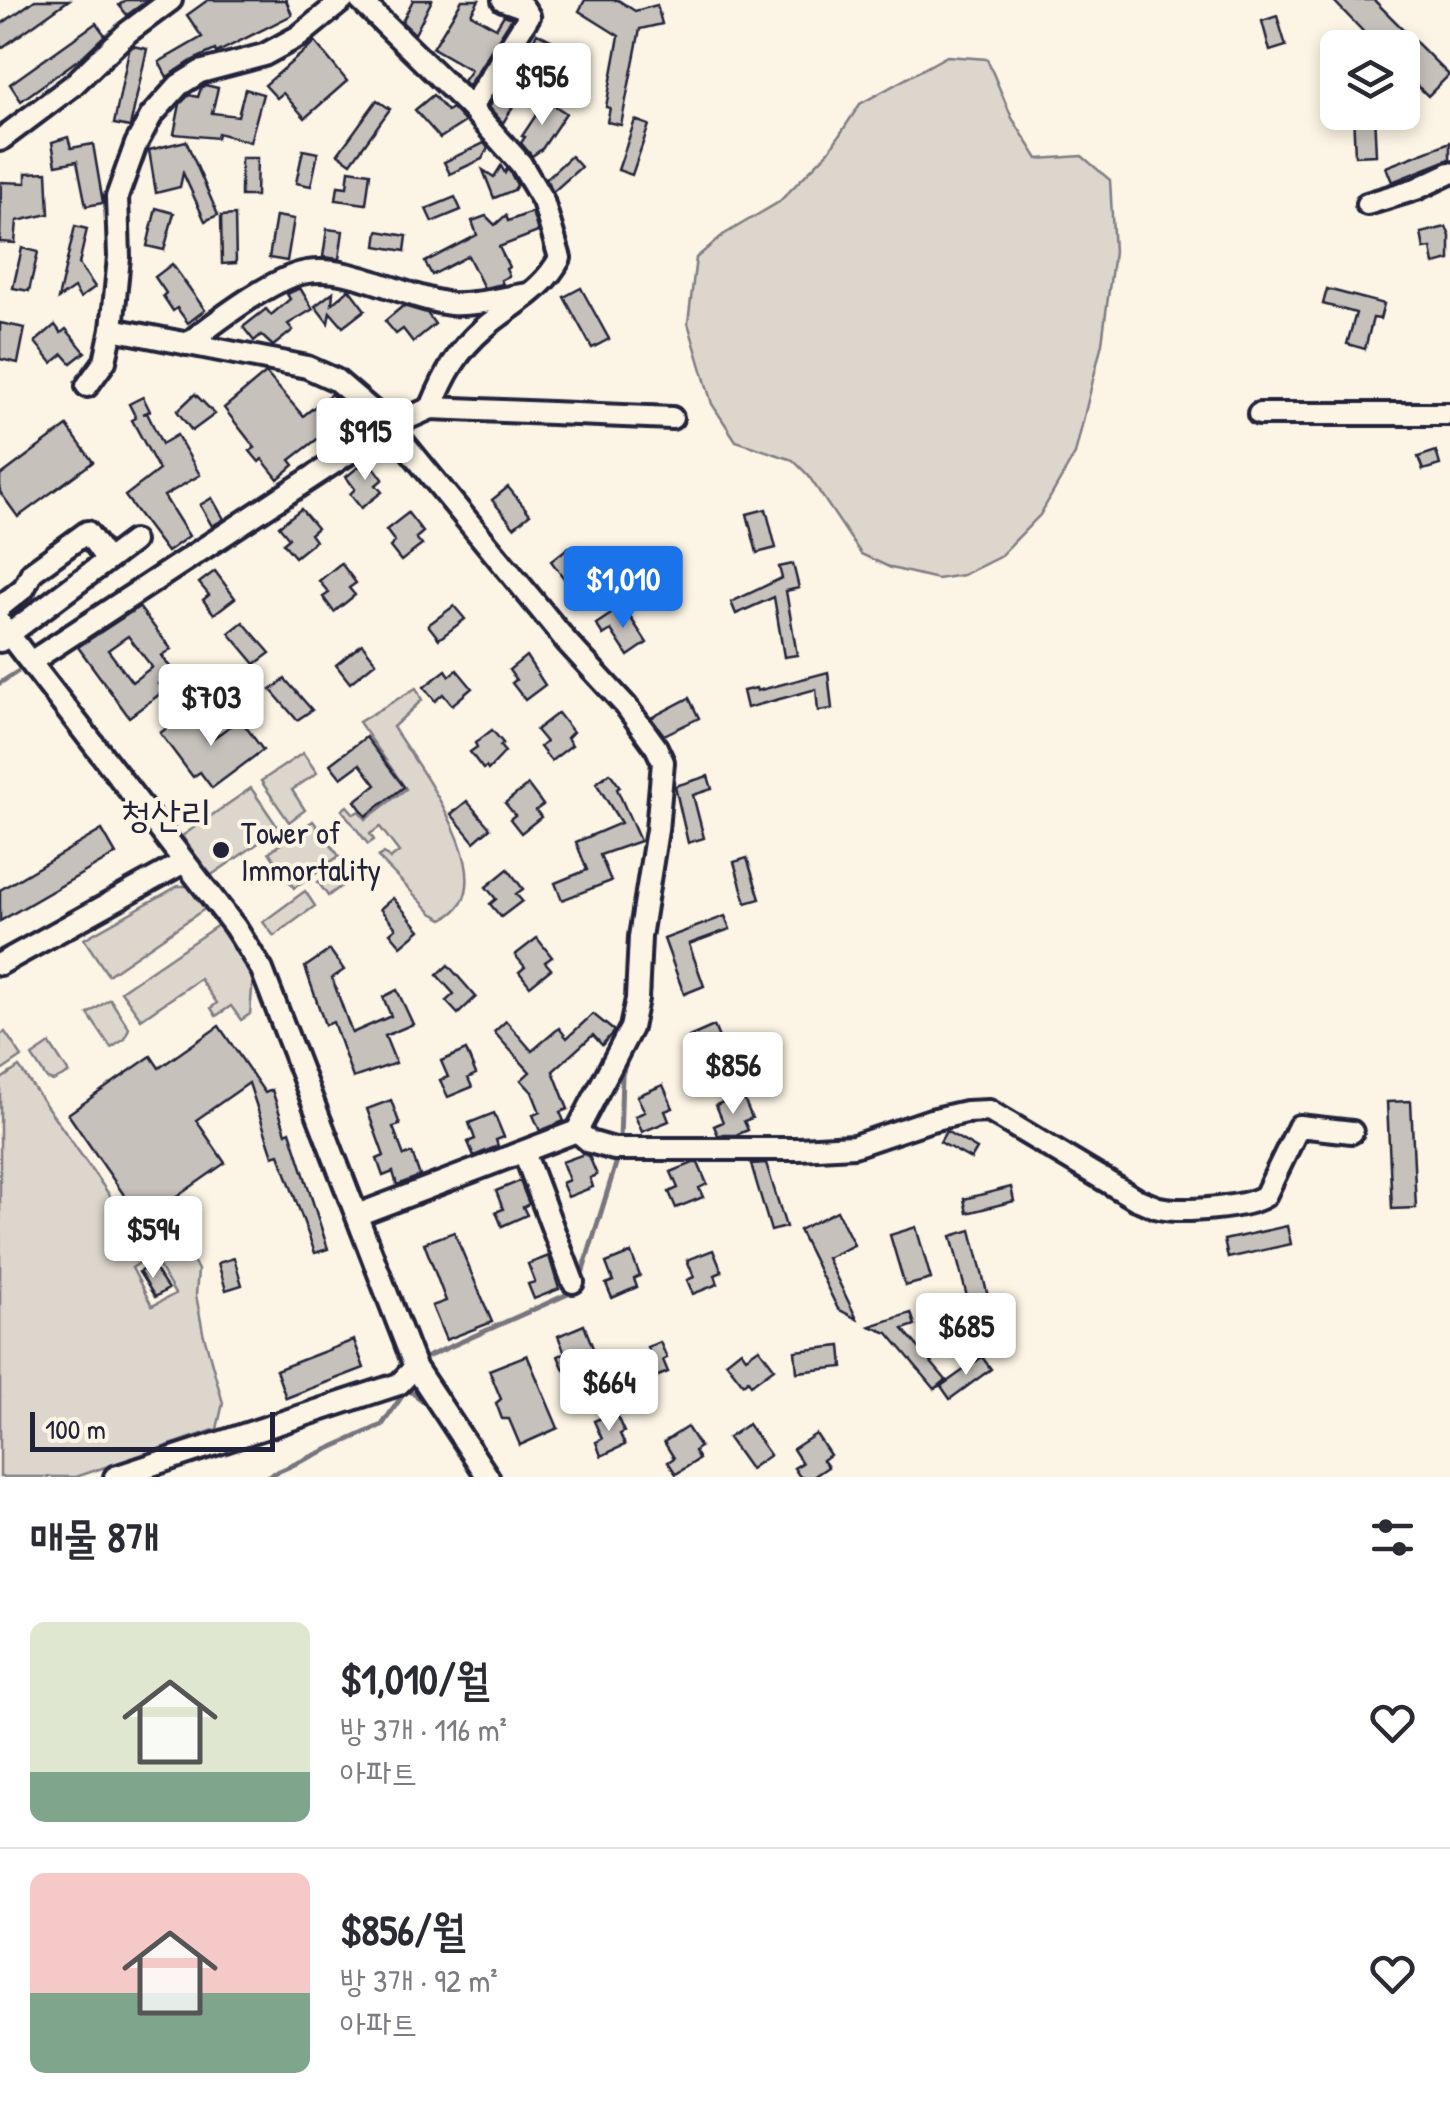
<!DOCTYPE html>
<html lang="ko">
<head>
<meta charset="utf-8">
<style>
	:root { --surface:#fff; --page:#f2f2f3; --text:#2b2b33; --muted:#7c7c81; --line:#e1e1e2; --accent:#1a73e8 }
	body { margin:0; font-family:"Patrick Hand","Poor Story",sans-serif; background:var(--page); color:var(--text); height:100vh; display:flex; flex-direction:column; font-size:38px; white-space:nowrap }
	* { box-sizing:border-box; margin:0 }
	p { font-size:32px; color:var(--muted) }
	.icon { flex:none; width:55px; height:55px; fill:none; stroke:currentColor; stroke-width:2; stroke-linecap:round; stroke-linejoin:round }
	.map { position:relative; height:1477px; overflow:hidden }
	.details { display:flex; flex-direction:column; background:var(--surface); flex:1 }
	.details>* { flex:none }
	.buttons { position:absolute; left:1320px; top:30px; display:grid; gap:20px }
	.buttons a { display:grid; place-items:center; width:100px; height:100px; border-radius:15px; background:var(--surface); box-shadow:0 5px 15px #0003; font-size:50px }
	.scale { position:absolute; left:30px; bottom:25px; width:245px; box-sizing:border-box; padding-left:10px; border:5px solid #22223b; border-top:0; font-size:28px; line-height:35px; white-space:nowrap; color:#22223b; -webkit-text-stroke:8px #fcf5e5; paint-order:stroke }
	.price { position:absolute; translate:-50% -85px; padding:0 22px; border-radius:10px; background:#fff; color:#222; font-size:32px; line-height:65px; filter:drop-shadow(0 2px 5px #0008) }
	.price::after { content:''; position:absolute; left:50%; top:60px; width:30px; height:22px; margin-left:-15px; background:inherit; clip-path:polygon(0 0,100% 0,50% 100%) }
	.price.current { background:var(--accent); color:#fff }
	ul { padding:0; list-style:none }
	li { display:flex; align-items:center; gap:30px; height:250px; padding:0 30px }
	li+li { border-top:2px solid var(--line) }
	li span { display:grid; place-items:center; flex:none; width:280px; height:200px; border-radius:15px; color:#555 }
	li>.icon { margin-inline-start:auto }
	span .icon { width:120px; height:120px; fill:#fffc; stroke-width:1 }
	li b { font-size:42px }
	h2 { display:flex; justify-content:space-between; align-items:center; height:120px; padding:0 30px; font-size:42px }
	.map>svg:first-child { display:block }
	.green { fill:#dcd6cc; stroke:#7f7c84; stroke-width:2.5 }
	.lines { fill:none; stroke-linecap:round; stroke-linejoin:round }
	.stream { stroke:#78757e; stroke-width:5 }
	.building { fill:#c6c1bb; stroke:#22223b; stroke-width:2.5; fill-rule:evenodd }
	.minor-casing { stroke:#22223b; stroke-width:28 }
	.minor { stroke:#fcf5e5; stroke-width:20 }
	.poi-dot { fill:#22223b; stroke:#fcf5e5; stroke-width:4 }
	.labels { text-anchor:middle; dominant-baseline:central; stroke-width:8; stroke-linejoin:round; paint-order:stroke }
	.poi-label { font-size:32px; fill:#22223b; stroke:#fcf5e5; text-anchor:start }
	.quarter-label { font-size:38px; fill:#22223b; stroke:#fcf5e5 }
</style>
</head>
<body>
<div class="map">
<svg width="1450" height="1477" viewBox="0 0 1450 1477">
	<rect width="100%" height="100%" fill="#fcf5e5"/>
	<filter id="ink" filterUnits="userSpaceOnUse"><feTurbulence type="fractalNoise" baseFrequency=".01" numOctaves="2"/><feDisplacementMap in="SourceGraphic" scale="20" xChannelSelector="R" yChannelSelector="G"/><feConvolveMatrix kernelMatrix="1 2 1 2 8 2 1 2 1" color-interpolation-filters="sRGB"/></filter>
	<g filter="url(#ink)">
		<!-- green -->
		<g class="green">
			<polygon points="947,56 987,59 1012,118 1038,159 1082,156 1110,180 1114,252 1102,343 1075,454 1040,515 999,557 963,575 937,579 891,568 861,554 808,475 793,460 736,441 712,404 688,323 696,258 723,235 779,202 829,151 860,104"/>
			<path d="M416,688L422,700L393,727C418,767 511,887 443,919L432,913L378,857L384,853L390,859L399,852L380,827L370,834L374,840L368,844L342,810L347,806L354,814L359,811L366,819L406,789L359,722Z"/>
			<polygon points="303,753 317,773 292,790 305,810 289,822 261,781"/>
			<polygon points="251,788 279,829 210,876 182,836"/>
			<polygon points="313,821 339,856 294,888 269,852"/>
			<polygon points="344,863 354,877 328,896 318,882"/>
			<polygon points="178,886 188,886 206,908 108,975 84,939"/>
			<polygon points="305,891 315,906 274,936 263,922"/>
			<polygon points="218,925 253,977 250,1014 241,1020 231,1006 216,1016 211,1008 217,1003 200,979 141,1019 121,991"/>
			<polygon points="110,999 129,1028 125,1039 111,1048 88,1014"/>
			<polygon points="5,1032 22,1057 0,1072 0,1035"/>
			<polygon points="50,1044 69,1073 53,1081 47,1079 32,1056"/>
			<polygon points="19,1067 142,1241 145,1259 132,1268 152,1306 175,1294 157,1263 155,1244 144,1223 165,1210 198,1270 196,1295 203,1332 223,1403 217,1429 76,1477 0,1477 0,1080"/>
		</g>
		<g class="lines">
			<!-- stream -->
			<g class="stream">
				<polyline points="0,683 17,672"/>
				<polyline points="645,1002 649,991 648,973"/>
				<polyline points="620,1141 622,1075 630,1050"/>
				<polyline points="427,1357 577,1290 619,1154"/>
				<polyline points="407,1389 429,1405"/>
				<polyline points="448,1435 475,1477"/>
				<polyline points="266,1477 382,1425 409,1386"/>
			</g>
		</g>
		<!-- building -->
		<g class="building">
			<polygon points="35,0 69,0 0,49 0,25"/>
			<polygon points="126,0 148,0 127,15 119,5"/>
			<polygon points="208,0 286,0 292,15 216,53 215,50 193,60 167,77 159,62 202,37 187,15"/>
			<polygon points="413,0 432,0 415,34 402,22"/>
			<polygon points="462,0 479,0 471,14 496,28 504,15 512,18 468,86 463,81 471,70 433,48"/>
			<polygon points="585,0 618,0 635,11 657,5 662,24 640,29 621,125 607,122 610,108 606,107 619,36 579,11"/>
			<polygon points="1333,0 1374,0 1449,75 1428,96 1402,71 1402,48 1379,48"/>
			<polygon points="1277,16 1286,46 1270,51 1262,21"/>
			<polygon points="96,23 105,35 83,56 21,101 10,84"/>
			<polygon points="537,33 553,41 533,81 530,79 503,123 489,107 510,73 516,76"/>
			<polygon points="315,42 347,81 305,118 283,93 277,98 265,85"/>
			<polygon points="133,46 147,49 130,127 114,124 129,50"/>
			<polygon points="205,85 218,88 212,113 238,116 245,89 263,94 250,142 218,133 217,138 174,134 180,104 189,95 198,97 201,88"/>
			<polygon points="433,95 447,111 452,108 465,122 440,138 415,110"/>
			<polygon points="377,100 390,109 351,163 338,154"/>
			<polygon points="546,100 566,113 542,149 532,156 521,143 525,137 522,136"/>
			<polygon points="1353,112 1374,112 1376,155 1355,156"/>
			<polygon points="635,120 649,125 632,175 618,170"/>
			<polygon points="68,137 71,148 93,144 103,203 86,206 77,161 56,165 52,142"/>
			<polygon points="186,141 218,215 205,221 183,173 180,187 156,193 149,150"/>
			<polygon points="1450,142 1450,159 1392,182 1386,167"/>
			<polygon points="484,143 488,148 482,159 450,174 444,162"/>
			<polygon points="303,150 318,153 311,186 296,183"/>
			<polygon points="571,156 581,167 553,192 546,179"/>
			<polygon points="241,158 257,158 256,196 241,196"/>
			<polygon points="501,166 505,173 507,169 510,172 517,185 514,190 494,198 483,170 494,177"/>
			<polygon points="349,170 370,173 366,204 336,200 338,186 347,187"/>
			<polygon points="47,172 49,214 17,221 15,243 0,242 1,182 26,183 26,173"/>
			<polygon points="455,197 461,210 432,222 426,209"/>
			<polygon points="156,208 174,213 164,250 147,246"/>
			<polygon points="532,212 538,232 499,247 509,267 506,269 509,276 501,280 503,284 484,288 468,256 432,275 425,262 477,235 472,221 486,216 495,225 506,215 508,221"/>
			<polygon points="235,215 236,263 222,264 221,216"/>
			<polygon points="276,216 294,219 287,261 269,258"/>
			<polygon points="75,226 87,229 79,264 95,287 80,298 74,288 58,299"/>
			<polygon points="1446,227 1450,236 1450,260 1434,264 1431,248 1424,249 1421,233"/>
			<polygon points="327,229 343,231 339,259 323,257"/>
			<polygon points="378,231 407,236 405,251 376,246"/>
			<polygon points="22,248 38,252 29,291 13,288"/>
			<polygon points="172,264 205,310 188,323 177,308 173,311 163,296 166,293 155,277"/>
			<polygon points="300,288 313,309 288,324 293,330 273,346 261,335 254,341 243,327 266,309 271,315 290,299 287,294"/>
			<polygon points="581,288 609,339 592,348 564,297"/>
			<polygon points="349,289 365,310 343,327 330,312 328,323 315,306 333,292 332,304"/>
			<polygon points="1327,289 1384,304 1380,319 1373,318 1365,349 1347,344 1356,313 1323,304"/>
			<polygon points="403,306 427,313 435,324 413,342 403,329 396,334 385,321"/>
			<polygon points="0,323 25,328 18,363 0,359"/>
			<polygon points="55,325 61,333 66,329 85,352 71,363 63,354 52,363 35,342"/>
			<polygon points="266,373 303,416 331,394 350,414 290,460 294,465 278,479 262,459 259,462 250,451 255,448 224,408"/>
			<polygon points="195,394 215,414 192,431 177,411"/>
			<polygon points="143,397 150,411 143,414 147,413 162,444 177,435 200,475 164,496 189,536 167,552 125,496 159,470 132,420 136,418 129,404"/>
			<polygon points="67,426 93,462 18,517 0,492 0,476"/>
			<polygon points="1436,451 1440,465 1423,470 1418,457"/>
			<polygon points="368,459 383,479 376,485 382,492 361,508 350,494 355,489 346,477"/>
			<polygon points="508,487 530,514 514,527 492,500"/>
			<polygon points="212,498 224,519 212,526 200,505"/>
			<polygon points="301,509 317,528 310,534 315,541 295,557 283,543 289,538 279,526"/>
			<polygon points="766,509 776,548 757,553 747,514"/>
			<polygon points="408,513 423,532 416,538 422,545 401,561 390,547 395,542 386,530"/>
			<polygon points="569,547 590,575 572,589 551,561"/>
			<polygon points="341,563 356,583 349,588 355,595 334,612 323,597 329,593 319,581"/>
			<polygon points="793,564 799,588 786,591 797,655 784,657 774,597 736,614 731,602 782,578 779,567"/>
			<polygon points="215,571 235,598 214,614 203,600 209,595 199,583"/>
			<polygon points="454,606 465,619 439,639 428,625"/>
			<polygon points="623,606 647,643 628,656 611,630 603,635 596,624"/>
			<path d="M139,607L171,649L162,656L174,672L158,684L164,691L129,717L78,647ZM128,636L152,667L132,682L108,650Z"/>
			<polygon points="243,622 270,653 255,664 229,633"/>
			<polygon points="362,644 376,662 350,683 336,665"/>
			<polygon points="526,656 545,685 525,700 512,683 516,680 509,670"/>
			<polygon points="446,670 450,676 457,670 472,688 452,705 443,694 435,701 424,687"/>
			<polygon points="828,672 832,709 818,711 816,689 747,708 743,691 756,688 757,691"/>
			<polygon points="285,679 312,710 297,720 271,690"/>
			<polygon points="689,698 699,718 664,735 651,718"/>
			<polygon points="188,713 209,741 240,719 263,750 212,788 200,772 193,777 160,733"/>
			<polygon points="558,713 573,732 567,738 572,745 551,761 540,747 546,742 536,730"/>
			<polygon points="492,730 503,743 500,746 505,752 488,770 486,767 483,769 470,752 477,747 475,743"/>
			<polygon points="366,737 404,787 366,816 355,801 376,785 360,764 341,778 330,764"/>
			<polygon points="610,773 620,787 617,789 640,841 600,855 611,881 562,900 555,883 587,870 576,842 621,823 596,783"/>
			<polygon points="708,776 712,789 693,795 704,838 688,843 675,786"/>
			<polygon points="528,785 543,805 536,810 541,817 521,833 510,819 515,815 505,803"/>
			<polygon points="467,801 490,828 474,842 451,814"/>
			<polygon points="102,830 116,854 0,921 0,890"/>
			<polygon points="747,858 760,899 746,903 734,862"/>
			<polygon points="508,869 523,889 516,894 522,901 501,917 490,904 496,899 486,887"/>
			<polygon points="393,898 420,930 401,946 390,933 396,928 380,909"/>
			<polygon points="725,916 730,929 689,944 704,986 684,994 664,939"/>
			<polygon points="537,938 552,957 545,962 551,969 530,986 519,972 525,967 515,955"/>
			<polygon points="330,950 344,970 332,978 352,1033 391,1016 383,997 397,990 413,1024 385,1036 396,1063 353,1078 333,1022 325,1025 305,967"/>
			<polygon points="448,965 476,997 458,1014 446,1001 454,994 437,975"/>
			<polygon points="593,1014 614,1031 602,1045 593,1035 553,1071 568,1109 560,1112 564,1121 540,1131 533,1115 540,1112 532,1092 521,1080 530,1072 494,1032 506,1021 532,1051 559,1028 567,1038"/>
			<polygon points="219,1026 265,1093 272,1090 286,1133 290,1131 328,1249 315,1253 279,1154 273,1156 249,1083 196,1120 225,1163 142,1221 68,1114 151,1056 159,1068"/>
			<polygon points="714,1026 724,1050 717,1053 720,1062 693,1074 687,1058 696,1054 689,1037"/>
			<polygon points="466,1050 476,1074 468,1078 472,1087 448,1097 440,1080 448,1077 441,1061"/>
			<polygon points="663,1085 673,1108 665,1111 669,1121 642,1132 635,1116 645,1112 637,1096"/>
			<polygon points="742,1094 752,1118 744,1121 748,1130 736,1135 718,1135 714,1126 723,1122 716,1105"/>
			<polygon points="391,1100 400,1125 393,1127 404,1156 412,1153 420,1176 397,1185 393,1172 383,1176 377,1159 384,1156 367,1109"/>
			<polygon points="1411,1101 1416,1208 1392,1209 1387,1102"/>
			<polygon points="494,1113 504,1137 496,1140 498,1146 474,1156 468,1142 475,1139 469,1123"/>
			<polygon points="946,1131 977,1149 971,1159 940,1142"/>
			<polygon points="584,1154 589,1156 597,1175 590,1178 593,1187 568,1197 562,1183 569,1180 562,1162"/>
			<polygon points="693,1163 698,1163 707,1184 699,1188 703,1197 676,1208 669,1192 678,1188 671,1172"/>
			<polygon points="766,1163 786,1227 771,1231 751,1164"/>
			<polygon points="520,1181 529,1204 523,1207 527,1215 502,1226 496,1212 503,1209 496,1191"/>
			<polygon points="1011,1187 1014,1201 967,1213 964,1199"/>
			<polygon points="837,1211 854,1245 827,1258 857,1319 838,1309 799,1230"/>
			<polygon points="1287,1226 1291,1244 1228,1258 1224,1240"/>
			<polygon points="916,1227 931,1279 905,1286 890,1235"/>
			<polygon points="971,1230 1002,1351 983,1357 951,1236"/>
			<polygon points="454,1232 492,1322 446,1340 432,1306 446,1301 424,1243"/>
			<polygon points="713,1250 722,1272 715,1275 718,1284 693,1294 687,1280 694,1277 687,1260"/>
			<polygon points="631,1253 640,1276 634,1279 637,1287 612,1298 606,1284 613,1281 606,1263"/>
			<polygon points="549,1256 559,1289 534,1299 528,1284 535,1282 528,1264"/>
			<polygon points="234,1258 242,1285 226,1290 218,1263"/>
			<polygon points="151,1264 168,1289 155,1297 139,1272"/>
			<polygon points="911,1313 915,1325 903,1329 946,1380 935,1389 888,1333 870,1326"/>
			<polygon points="584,1325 593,1348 586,1351 590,1360 564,1370 558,1356 565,1353 558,1336"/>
			<polygon points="354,1340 364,1368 286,1398 276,1370"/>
			<polygon points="660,1342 667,1358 663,1360 668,1372 653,1378 648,1365 653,1363 647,1347"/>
			<polygon points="841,1346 843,1367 797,1372 795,1351"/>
			<polygon points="759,1348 774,1368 751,1385 748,1380 743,1384 726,1362 741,1350 746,1357"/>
			<polygon points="527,1355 558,1428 520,1445 509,1419 502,1419 496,1403 501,1399 489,1370"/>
			<polygon points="982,1357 991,1369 950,1399 941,1386"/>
			<polygon points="615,1412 624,1432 620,1434 625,1445 601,1456 596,1442 602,1439 594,1421"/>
			<polygon points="748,1424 770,1455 750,1469 728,1438"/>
			<polygon points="687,1427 700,1447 694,1451 699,1459 676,1474 668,1462 674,1458 664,1442"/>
			<polygon points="816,1434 830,1455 823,1460 828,1467 813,1477 800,1477 794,1468 802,1463 793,1449"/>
		</g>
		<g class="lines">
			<!-- minor casing -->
			<g class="minor-casing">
				<g id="minor">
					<path d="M360,0L471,108L521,164L543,201L560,258C542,292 512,304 484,328C457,351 444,376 431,408"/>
					<polyline points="471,108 529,16 523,7 503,0"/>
					<polyline points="0,140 73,85 128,32 171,0"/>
					<polyline points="1367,204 1416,189 1450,173"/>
					<path d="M112,329L307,367L336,380L390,426L567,642L626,706L656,747L663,762L657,830L640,937L637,999L631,1028L577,1131L590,1142L614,1149H798L854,1146L931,1120L966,1112L989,1111L1136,1199C1144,1202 1152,1206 1159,1208C1182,1213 1246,1208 1265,1196L1299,1126L1352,1132"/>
					<path d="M187,344C214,323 273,277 307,272C353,265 406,299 451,304C475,306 505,297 529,294"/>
					<polyline points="87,386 105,361 112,329 119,257 117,197 136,144 151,116 179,85 200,72 264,55 299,36 343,0"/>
					<polyline points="1259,414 1450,414"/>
					<polyline points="0,607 24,588 32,572 87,532 107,560"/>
					<polyline points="0,623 235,927 262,970 415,1367 488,1477"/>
					<polyline points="0,641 133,541"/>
					<polyline points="32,661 390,426 431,408 672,418"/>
					<polyline points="0,964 184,862"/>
					<polyline points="524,1152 573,1282"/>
					<polyline points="357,1215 577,1131"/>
					<polyline points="115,1477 399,1384 415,1367"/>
				</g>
			</g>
			<!-- minor -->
			<use href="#minor" class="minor"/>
		</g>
	</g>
	<!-- markers -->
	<circle class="poi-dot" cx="221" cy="850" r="10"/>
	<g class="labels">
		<!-- poi labels -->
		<g class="poi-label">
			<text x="241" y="832">Tower of<tspan x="241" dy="37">Immortality</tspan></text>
		</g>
		<!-- quarter labels -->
		<g class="quarter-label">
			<text x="166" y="813">청산리</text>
		</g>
	</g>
</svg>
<div class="buttons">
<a><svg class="icon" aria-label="layers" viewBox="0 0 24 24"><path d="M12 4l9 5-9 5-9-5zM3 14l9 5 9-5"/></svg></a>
</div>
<div class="scale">100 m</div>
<b class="price" style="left:542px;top:128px">$956</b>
<b class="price" style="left:365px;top:483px">$915</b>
<b class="price current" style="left:623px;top:631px">$1,010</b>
<b class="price" style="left:211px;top:749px">$703</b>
<b class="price" style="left:733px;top:1117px">$856</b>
<b class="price" style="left:153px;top:1281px">$594</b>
<b class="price" style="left:966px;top:1378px">$685</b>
<b class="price" style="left:609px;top:1434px">$664</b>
</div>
<section class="details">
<h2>매물 8개<svg class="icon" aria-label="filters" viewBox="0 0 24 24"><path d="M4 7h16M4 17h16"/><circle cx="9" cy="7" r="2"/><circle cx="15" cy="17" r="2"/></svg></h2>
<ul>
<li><span style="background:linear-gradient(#dfe7d0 75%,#7fa58c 0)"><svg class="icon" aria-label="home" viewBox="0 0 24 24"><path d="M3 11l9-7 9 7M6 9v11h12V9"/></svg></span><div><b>$1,010/월</b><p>방 3개 · 116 m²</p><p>아파트</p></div><svg class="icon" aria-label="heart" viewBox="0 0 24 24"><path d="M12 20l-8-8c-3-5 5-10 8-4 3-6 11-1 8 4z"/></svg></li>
<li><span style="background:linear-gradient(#f6c9c9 60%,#7fa58c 0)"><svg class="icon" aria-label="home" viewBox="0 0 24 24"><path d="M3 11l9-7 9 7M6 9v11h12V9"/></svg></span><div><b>$856/월</b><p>방 3개 · 92 m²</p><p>아파트</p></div><svg class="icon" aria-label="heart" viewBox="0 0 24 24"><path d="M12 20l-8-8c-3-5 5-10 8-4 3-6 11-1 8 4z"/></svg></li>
</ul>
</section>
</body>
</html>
